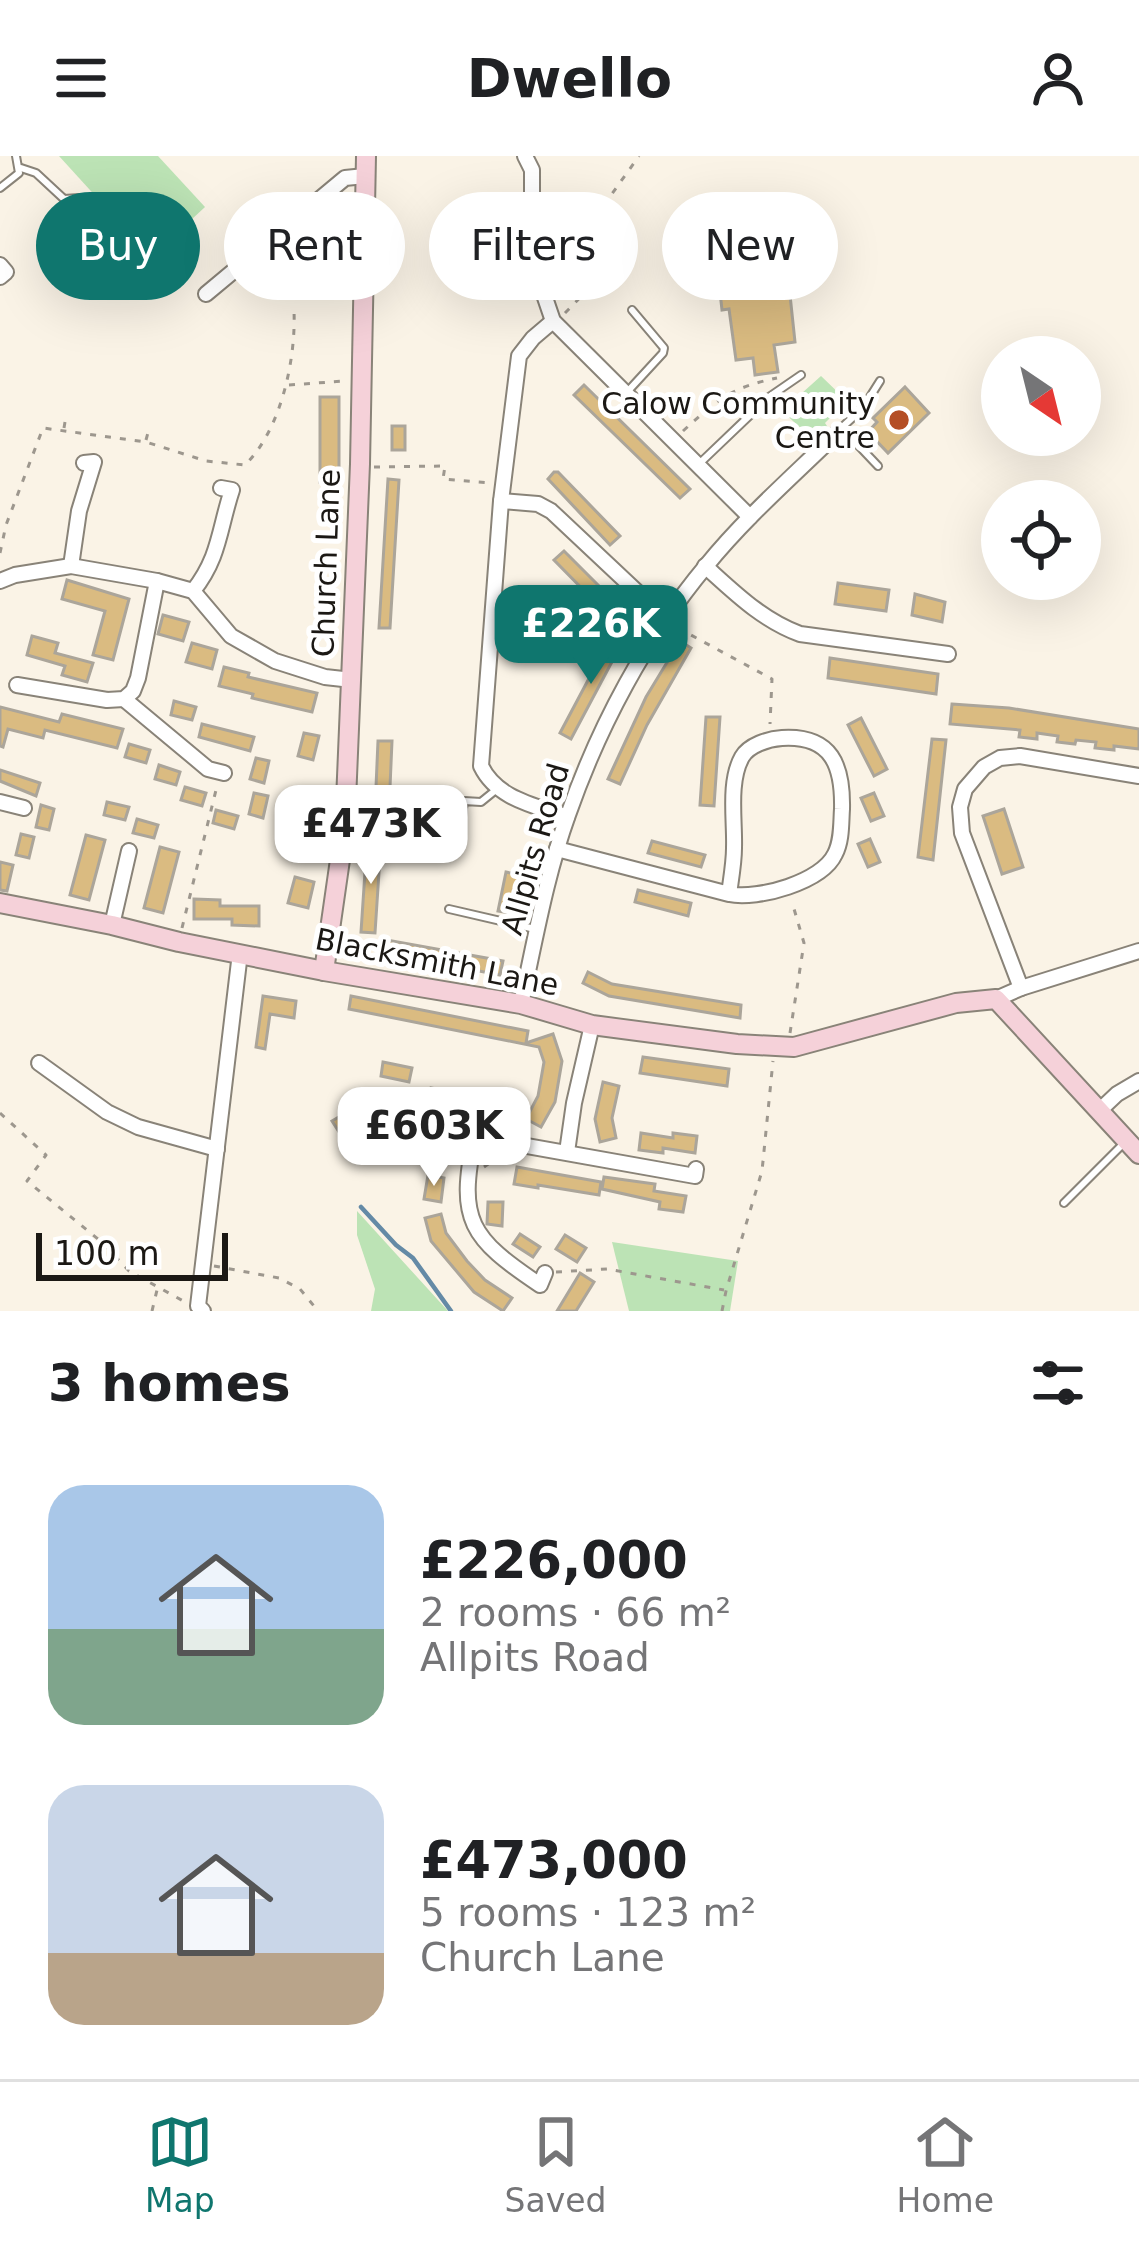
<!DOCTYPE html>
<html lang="en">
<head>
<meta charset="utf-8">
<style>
	:root { --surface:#fff; --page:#f6f6f6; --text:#202124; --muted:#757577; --line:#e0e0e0; --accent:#0f766e }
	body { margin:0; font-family:"DejaVu Sans",sans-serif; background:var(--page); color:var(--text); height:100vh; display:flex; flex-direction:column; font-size:45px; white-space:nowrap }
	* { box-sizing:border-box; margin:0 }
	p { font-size:39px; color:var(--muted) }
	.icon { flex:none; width:66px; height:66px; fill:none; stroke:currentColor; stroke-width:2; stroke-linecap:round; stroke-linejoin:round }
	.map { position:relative; height:1155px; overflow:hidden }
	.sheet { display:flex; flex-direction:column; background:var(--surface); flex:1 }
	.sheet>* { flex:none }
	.top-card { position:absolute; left:36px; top:36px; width:1068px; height:108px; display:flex; gap:24px }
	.needle { width:78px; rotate:145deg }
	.tools { position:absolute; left:981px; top:180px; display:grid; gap:24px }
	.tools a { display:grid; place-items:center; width:120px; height:120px; border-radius:50%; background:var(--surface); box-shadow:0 12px 48px #0002; font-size:60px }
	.scale { position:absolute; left:36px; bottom:30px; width:192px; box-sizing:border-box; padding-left:12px; border:6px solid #1b1814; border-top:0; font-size:33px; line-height:42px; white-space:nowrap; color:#1b1814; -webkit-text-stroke:9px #fff; paint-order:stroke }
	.price { position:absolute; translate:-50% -102px; padding:0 27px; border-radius:24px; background:#fff; color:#222; font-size:39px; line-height:78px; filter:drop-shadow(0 3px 6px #0008) }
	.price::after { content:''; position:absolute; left:50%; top:72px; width:36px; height:27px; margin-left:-18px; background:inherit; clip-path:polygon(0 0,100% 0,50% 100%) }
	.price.current { background:var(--accent); color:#fff }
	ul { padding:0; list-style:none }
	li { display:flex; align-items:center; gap:36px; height:300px; padding:0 48px }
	li span { display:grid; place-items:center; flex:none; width:336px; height:240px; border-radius:36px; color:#555 }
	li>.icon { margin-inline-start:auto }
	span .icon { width:144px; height:144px; fill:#fffc; stroke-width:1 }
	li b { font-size:51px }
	h2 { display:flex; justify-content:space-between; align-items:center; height:144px; padding:0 48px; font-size:51px }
	.pill { padding:0 42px; border-radius:54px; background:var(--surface); box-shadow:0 12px 48px #0002; font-size:42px; line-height:108px }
	.pill.current { background:var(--accent); color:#fff }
	header { display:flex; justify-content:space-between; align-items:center; height:156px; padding:0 48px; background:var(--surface); font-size:54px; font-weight:700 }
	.menu { display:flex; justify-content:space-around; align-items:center; height:168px; border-top:3px solid var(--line); background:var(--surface); font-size:33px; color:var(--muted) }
	.menu a { display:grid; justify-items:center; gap:6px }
	.menu .current { color:var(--accent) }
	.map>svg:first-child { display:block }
	.green { fill:#bce3b5 }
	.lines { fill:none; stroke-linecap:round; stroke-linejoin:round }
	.stream { stroke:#648aa6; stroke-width:4.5 }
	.building { fill:#dabb81; stroke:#aba59a; stroke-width:3 }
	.lane-casing { stroke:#898378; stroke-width:10 }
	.street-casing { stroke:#898378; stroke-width:18 }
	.secondary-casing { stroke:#898378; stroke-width:22 }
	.path { stroke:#9d978e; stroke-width:3; stroke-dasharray:6 9; stroke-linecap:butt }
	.lane { stroke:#fff; stroke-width:6 }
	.street { stroke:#fff; stroke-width:14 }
	.secondary { stroke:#f5d1d9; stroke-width:18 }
	.poi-dot { fill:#b44e25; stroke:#fff; stroke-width:4.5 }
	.labels { text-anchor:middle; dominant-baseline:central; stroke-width:10; stroke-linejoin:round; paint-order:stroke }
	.poi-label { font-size:30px; fill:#1b1814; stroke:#fff; text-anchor:end }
	.street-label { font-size:30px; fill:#1b1814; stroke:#fff }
</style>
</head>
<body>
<header><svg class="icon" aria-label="menu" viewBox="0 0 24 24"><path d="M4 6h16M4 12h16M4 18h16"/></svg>Dwello<svg class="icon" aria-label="person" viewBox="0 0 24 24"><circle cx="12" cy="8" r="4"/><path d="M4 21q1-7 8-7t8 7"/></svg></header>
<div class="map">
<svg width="1139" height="1155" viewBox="0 0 1139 1155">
	<rect width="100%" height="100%" fill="#faf3e6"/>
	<!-- green -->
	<g class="green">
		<polygon points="59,0 158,0 205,51 151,101"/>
		<polygon points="821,220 847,245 825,267 829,273 815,285 782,255"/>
		<polygon points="357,1055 448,1155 371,1155 375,1133 357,1079"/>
		<polygon points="612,1086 738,1105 730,1155 629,1155"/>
	</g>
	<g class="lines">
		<!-- stream -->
		<polyline class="stream" points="361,1051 396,1089 413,1102 451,1155"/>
	</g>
	<!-- building -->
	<g class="building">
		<polygon points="762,120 763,124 788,120 795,186 774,189 778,216 755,219 753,202 736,204 729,153 722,154 720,136 752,132 751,122"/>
		<polygon points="584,229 690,333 680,342 574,239"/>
		<polygon points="905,231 929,257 888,297 868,276 877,266 873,262"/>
		<rect x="320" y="241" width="19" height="85"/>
		<rect x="392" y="270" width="13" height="24"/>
		<polygon points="554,316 558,316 620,380 610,389 548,323"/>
		<polygon points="388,323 399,324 390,472 379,472"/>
		<polygon points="564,395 625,456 615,466 554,404"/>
		<polygon points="67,424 129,443 113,504 93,499 105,455 62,443"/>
		<polygon points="838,427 889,434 886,455 835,448"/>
		<polygon points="915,438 945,446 942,466 912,459"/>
		<polygon points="163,459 189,466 183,485 158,478"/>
		<polygon points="612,479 623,485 571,583 560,577"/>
		<polygon points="32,480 58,487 55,497 93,507 87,526 62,519 65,510 27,499"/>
		<polygon points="680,485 691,492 647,569 620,628 608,623 646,541"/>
		<polygon points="192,487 217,494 212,513 186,506"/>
		<polygon points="830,502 938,518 936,538 828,522"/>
		<polygon points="224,511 249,517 248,521 317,537 312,556 252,542 253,538 219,530"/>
		<polygon points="174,545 196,551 192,564 171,559"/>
		<polygon points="952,548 1009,552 1139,573 1139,593 1114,590 1114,594 1095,592 1096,586 1076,584 1075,588 1057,586 1058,580 1037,577 1037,583 1019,581 1020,574 950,568"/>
		<polygon points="0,551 59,566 62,558 123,573 117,592 45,574 43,582 8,573 3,591 0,590"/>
		<polygon points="706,561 720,561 714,650 700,649"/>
		<polygon points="861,562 887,613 874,620 848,569"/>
		<polygon points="202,568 254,581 250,595 199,581"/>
		<polygon points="304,577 319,580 313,604 298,600"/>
		<polygon points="932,583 946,584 933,704 918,701"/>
		<polygon points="378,585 392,585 388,677 374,677"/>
		<polygon points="129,588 150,594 146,607 125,601"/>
		<polygon points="256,602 269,605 264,627 250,623"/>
		<polygon points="159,609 180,616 176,629 155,623"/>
		<polygon points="0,614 40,627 36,640 0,625"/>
		<polygon points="185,631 206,637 202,650 181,644"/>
		<polygon points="254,637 268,640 263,662 249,658"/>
		<polygon points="874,637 884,660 871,665 861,642"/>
		<polygon points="107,646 129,651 125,664 104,659"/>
		<polygon points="41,649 54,653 49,674 36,671"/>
		<polygon points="1004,653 1023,711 1002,718 983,660"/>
		<polygon points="216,654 238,660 234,673 213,667"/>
		<polygon points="137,663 158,669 154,682 133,677"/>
		<polygon points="21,678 34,681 29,702 16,699"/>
		<polygon points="86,679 105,684 89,744 70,739"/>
		<polygon points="870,683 880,706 868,711 858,688"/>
		<polygon points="652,685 705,699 701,711 648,697"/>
		<polygon points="367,686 381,686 375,777 361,776"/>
		<polygon points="160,691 179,696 163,757 144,752"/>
		<polygon points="0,706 13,709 7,735 0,734"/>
		<polygon points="506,716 524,720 516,758 498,755"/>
		<polygon points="295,721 314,726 308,752 288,747"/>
		<polygon points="638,734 691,747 688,760 635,746"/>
		<polygon points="194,743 220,744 220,750 259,750 259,770 232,769 232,763 194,763"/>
		<polygon points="381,783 503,805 500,819 379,796"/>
		<polygon points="588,816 612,828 741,849 740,862 609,840 583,827"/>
		<polygon points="263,840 296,845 294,862 270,858 265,893 256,891"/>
		<polygon points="351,840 528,875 526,887 553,878 562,905 555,946 541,971 526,963 538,940 544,906 539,891 349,853"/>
		<polygon points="643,901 729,913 727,930 640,917"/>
		<polygon points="383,906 412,912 409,926 381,920"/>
		<polygon points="603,926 619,930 612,962 616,982 600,986 595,963"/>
		<polygon points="431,932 505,946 503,960 428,946"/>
		<polygon points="344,958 360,982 348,990 332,965"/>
		<polygon points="641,977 673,982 673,977 697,980 695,997 663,992 663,997 639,994"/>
		<polygon points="363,986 392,992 389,1006 360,1000"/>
		<polygon points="517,1011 601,1026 599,1039 538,1029 538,1032 514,1028"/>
		<polygon points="428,1019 444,1022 441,1046 424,1043"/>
		<polygon points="604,1021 655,1028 654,1035 686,1040 683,1056 659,1053 660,1046 602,1033"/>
		<polygon points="488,1046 503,1046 502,1070 487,1068"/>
		<polygon points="441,1058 446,1077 467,1105 485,1124 512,1142 503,1155 474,1136 431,1085 425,1062"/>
		<polygon points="520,1078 540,1091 533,1101 513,1088"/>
		<polygon points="565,1079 586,1092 577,1106 556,1093"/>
		<polygon points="580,1117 594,1126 576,1155 557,1155"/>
	</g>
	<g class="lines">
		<!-- lane casing -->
		<g class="lane-casing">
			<g id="lane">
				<polyline points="21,12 36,17 64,43 79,42 90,53"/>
				<polyline points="0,32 19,17 16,0"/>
				<polyline points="628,235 663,197 664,192 632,154"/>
				<polyline points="842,272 878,310"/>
				<polyline points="838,275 863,252 880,225"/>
				<polyline points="700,307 769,241 801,219"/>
				<polyline points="461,669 464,645 481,646 497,633"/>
				<polyline points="449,753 535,773"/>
				<polyline points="1064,1047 1124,987"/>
			</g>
		</g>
		<!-- street casing -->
		<g class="street-casing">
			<g id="street">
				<polyline points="525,0 532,14 532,81 538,121 553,165 750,361"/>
				<polyline points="0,109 6,116 0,121"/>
				<polyline points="206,138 345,22 365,20"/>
				<path d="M553,165L533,182L519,200L501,345L481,610C497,643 534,649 567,661"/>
				<polyline points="501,345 538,348 551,355 667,464"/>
				<polyline points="71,410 79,355 94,306 84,307"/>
				<path d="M705,410C735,437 762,464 800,478L948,498"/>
				<polyline points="0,425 15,419 71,410 157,425 193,435 231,480 275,505 325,521 352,524"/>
				<path d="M193,435C220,401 219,373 232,334L221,332"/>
				<polyline points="17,529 107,544 124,543 133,535 138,522 157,425"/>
				<polyline points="124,543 208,613 224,617"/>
				<polyline points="0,646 24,652"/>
				<path d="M557,693L729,738C758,744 822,726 835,698C842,685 841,667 842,653C843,610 832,579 782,582C768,583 749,589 742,601C728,626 735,665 734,692C734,707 731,723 729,738"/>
				<polyline points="112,769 129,695"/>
				<polyline points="1021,832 962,677 960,651 965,633 984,611 1000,602 1020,600 1139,620"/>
				<polyline points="996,843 1021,832 1139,795"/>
				<path d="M521,848C535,785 546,720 568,659C599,570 646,482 706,410C745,362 792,321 836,278"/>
				<polyline points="39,907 107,956 138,971 217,993"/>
				<polyline points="1099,955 1117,938 1139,925"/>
				<polyline points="375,970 376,963 695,1020 696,1013"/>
				<path d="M475,980C457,1065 470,1082 540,1129L545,1117"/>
				<polyline points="567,996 574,947 592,869"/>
				<polyline points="203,1155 198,1150 240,797"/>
			</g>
		</g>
		<!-- secondary casing -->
		<g class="secondary-casing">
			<g id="secondary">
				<polyline points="0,747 112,769 179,786 324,815 521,848 592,869 737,888 794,891 956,847 996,843 1139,998"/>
				<polyline points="324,815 345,669 360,308 366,0"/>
			</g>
		</g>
		<!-- path -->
		<g class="path">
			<polyline points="565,157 615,106 596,74 599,56 639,0"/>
			<polyline points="289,229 345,225"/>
			<polyline points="64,272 66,260"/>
			<path d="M683,275C718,243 730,232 777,222"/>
			<polyline points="146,284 149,273"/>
			<polyline points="374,311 445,310 443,323 492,327"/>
			<path d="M0,397L6,369L43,272L146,286L206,305L245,309C281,274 296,203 294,155"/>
			<polyline points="678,472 772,523 770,568"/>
			<polyline points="182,772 217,630"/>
			<polyline points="790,877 804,787 792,746"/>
			<polyline points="0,957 46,999 27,1025 104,1088 129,1115 185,1146"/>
			<polyline points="484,1011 501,999"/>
			<polyline points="214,1110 279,1122 300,1133 318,1155"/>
			<polyline points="556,1116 607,1113 724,1134"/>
			<polyline points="152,1155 157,1134"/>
			<polyline points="722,1155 726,1135 762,1015 773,905"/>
		</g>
		<!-- lane -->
		<use href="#lane" class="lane"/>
		<!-- street -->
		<use href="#street" class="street"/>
		<!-- secondary -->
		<use href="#secondary" class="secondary"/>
	</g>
	<!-- markers -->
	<circle class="poi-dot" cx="899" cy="264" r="12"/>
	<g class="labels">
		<!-- poi labels -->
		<g class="poi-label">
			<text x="875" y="247">Calow Community<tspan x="875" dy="34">Centre</tspan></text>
		</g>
		<!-- street labels -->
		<g class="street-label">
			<text transform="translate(326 407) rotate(-88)">Church Lane</text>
			<text transform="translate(535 693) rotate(-74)">Allpits Road</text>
			<text transform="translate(437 806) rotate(11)">Blacksmith Lane</text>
		</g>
	</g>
</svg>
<div class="tools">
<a><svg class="needle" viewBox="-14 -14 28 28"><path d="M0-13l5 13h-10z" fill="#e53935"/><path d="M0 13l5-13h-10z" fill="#757577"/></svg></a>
<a><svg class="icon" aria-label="locate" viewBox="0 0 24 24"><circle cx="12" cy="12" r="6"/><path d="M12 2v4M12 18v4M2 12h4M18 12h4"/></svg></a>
</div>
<div class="scale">100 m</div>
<b class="price current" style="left:591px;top:531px">£226K</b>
<b class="price" style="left:371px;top:731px">£473K</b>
<b class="price" style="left:434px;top:1033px">£603K</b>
<div class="top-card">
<a class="pill current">Buy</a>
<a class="pill">Rent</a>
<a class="pill">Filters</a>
<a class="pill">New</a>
</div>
</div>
<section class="sheet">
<h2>3 homes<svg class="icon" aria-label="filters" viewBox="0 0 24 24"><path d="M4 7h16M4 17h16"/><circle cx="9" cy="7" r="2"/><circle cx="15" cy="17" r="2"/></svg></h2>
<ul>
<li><span style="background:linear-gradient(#a9c7e8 60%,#7fa58c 0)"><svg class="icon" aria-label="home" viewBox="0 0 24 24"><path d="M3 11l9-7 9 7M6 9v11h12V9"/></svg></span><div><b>£226,000</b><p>2 rooms · 66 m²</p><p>Allpits Road</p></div></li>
<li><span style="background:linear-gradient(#c9d6e8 70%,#b9a48a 0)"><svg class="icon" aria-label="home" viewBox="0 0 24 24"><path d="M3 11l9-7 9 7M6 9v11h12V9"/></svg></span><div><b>£473,000</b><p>5 rooms · 123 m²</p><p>Church Lane</p></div></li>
</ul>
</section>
<nav class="menu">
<a class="current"><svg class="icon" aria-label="map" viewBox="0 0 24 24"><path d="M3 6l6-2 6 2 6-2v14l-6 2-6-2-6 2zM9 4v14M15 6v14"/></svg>Map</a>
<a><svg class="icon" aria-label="saved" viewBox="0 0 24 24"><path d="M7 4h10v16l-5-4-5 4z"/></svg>Saved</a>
<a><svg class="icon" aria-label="home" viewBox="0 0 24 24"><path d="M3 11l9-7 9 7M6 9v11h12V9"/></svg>Home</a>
</nav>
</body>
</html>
